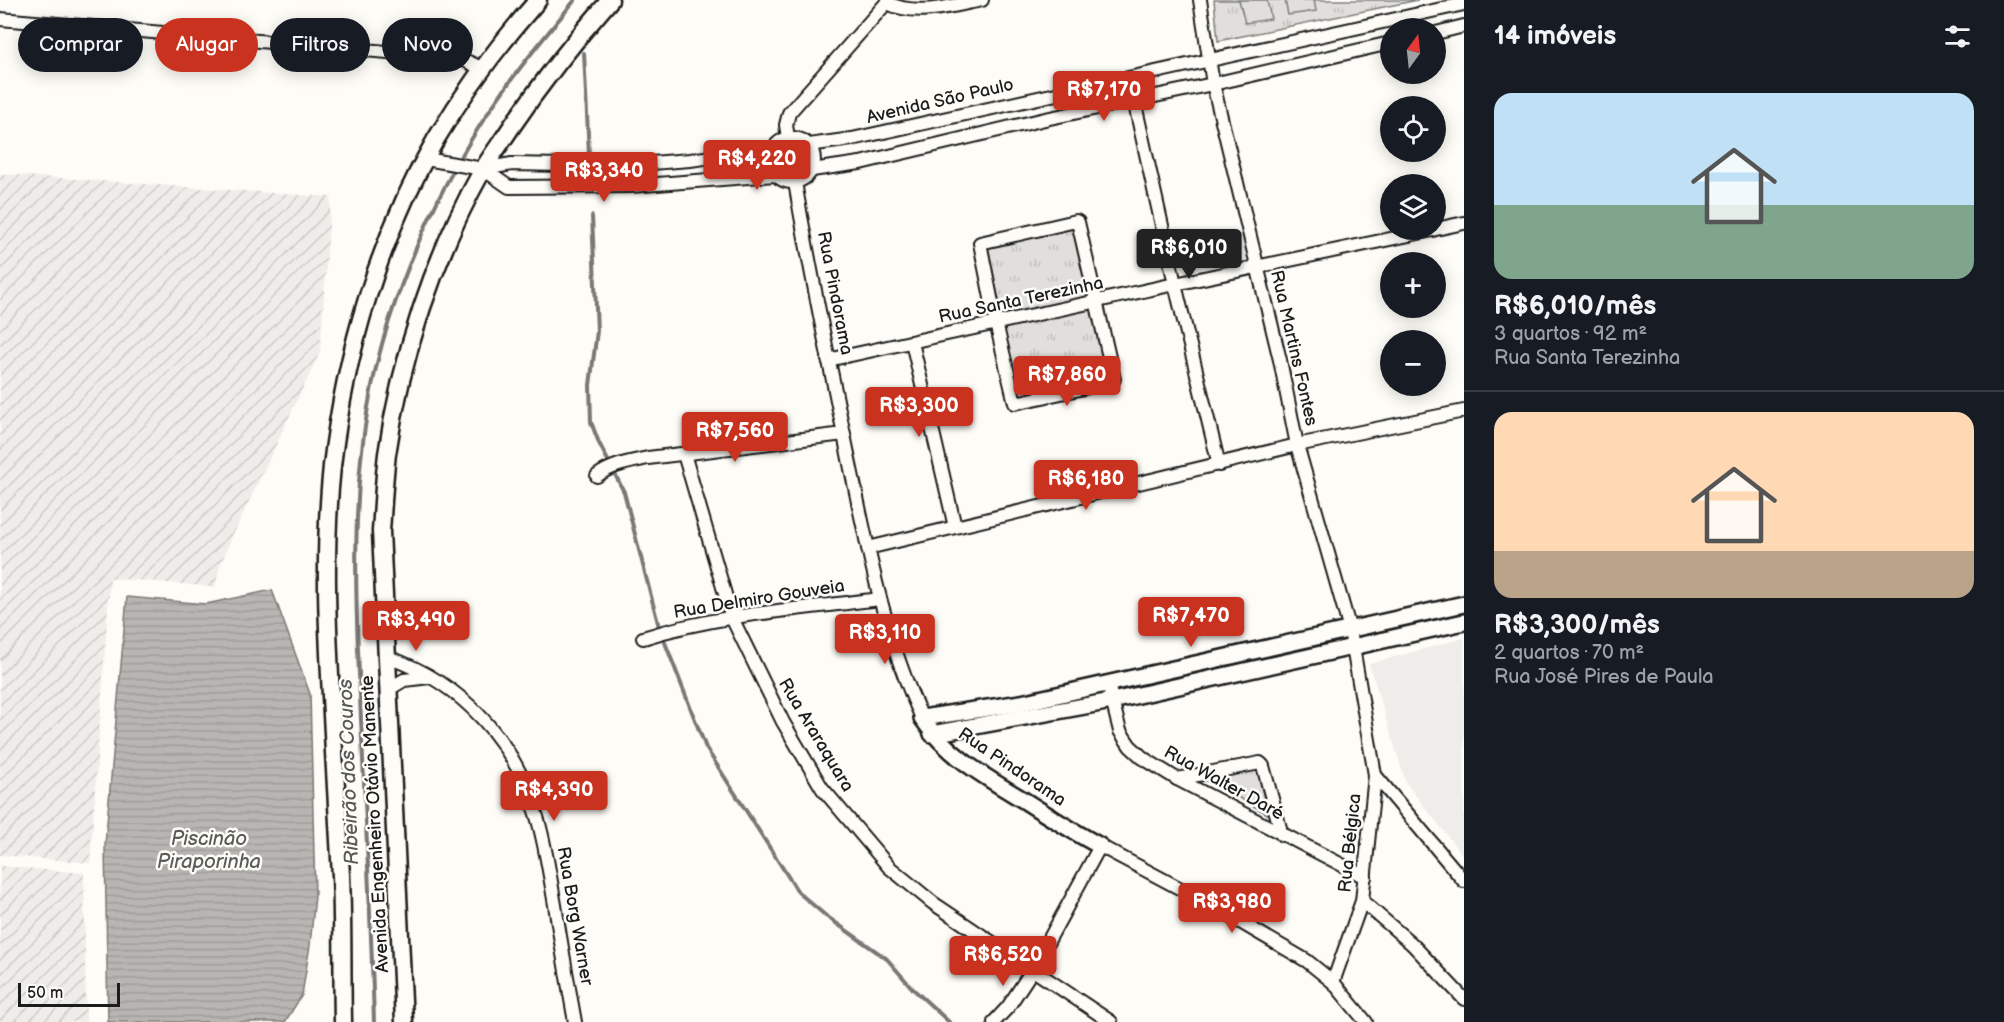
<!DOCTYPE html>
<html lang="pt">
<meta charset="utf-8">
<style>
body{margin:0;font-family:"Balsamiq Sans",sans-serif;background:#242831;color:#f1f3f6;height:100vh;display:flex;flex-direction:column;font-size:22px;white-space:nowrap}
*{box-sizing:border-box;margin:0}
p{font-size:20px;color:#9ea1a6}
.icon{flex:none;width:33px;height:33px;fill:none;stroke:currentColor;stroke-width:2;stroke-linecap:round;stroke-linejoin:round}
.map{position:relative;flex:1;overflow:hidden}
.side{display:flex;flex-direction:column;background:#171b24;width:540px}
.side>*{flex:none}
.banner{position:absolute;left:18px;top:18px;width:570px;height:54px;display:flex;gap:12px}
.needle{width:39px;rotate:15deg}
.fabs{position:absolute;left:1380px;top:18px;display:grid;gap:12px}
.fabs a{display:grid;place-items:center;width:66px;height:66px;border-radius:50%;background:#171b24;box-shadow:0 3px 15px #0003;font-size:30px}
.scale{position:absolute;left:18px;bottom:15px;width:102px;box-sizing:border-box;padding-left:6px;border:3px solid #1c1c1c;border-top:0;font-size:16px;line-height:21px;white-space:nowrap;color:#1c1c1c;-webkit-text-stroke:4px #fdfcf7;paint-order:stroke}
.price{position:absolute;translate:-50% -51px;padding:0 14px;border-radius:6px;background:#c8321e;color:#fff;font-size:20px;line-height:39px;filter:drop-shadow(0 2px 3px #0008)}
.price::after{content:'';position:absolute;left:50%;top:36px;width:18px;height:14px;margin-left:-9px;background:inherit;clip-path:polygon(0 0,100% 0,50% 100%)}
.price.selected{background:#222;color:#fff}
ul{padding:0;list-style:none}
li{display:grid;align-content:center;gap:12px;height:318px;padding:0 30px}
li+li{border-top:2px solid #363941}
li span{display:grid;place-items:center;height:186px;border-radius:18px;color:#555}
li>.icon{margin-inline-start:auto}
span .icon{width:108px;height:108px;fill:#fffc;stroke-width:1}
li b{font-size:26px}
h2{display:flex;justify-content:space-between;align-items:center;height:72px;padding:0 30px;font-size:26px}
.pill{padding:0 21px;border-radius:27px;background:#171b24;box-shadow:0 3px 15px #0003;font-size:21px;line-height:54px}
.pill.selected{background:#c8321e;color:#fff}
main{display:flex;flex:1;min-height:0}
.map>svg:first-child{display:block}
</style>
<main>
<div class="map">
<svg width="1464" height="1022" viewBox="0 0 1464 1022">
<defs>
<pattern id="industrial-furrows" width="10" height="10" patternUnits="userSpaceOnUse" patternTransform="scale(1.5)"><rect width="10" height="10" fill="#eeede9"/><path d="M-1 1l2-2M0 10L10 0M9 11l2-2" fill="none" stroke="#cccbc7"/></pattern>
<pattern id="grass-tufts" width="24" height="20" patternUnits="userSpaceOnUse" patternTransform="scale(1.5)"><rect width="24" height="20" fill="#e0dfdb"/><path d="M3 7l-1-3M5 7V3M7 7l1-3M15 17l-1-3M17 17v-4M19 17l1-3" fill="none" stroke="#c0bfbb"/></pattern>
<pattern id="water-rules" width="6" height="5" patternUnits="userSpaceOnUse" patternTransform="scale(1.5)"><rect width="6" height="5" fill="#b7b6b2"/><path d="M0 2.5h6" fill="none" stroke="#9d9c98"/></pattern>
</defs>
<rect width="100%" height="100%" fill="#fdfcf7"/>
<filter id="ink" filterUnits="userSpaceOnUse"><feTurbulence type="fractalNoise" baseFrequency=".0167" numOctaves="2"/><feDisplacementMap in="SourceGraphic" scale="12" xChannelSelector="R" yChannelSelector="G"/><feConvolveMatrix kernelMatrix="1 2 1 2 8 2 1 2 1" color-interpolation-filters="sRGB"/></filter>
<g filter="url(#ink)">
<polygon fill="#eeede9" points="1464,638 1464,857 1406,783 1369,664"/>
<g fill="url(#industrial-furrows)">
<polygon points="0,174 331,197 320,352 232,537 220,565 215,587 110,578 90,863 0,855"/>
<polygon points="0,866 84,873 86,1022 0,1022"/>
</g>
<g fill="url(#grass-tufts)" stroke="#7e7e7c" stroke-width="1.5">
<polygon points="1214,0 1418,0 1218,41"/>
<polygon points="1073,225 1106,376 1018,397 988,246"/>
<polygon points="1258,770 1267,814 1208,780"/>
</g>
<g fill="#e0dfdb" stroke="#7e7e7c" stroke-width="1.5">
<polygon points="1239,0 1267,0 1271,19 1245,23"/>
<polygon points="1285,0 1314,0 1316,11 1288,15"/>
</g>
<polygon fill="url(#water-rules)" stroke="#797876" stroke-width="1.5" points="272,590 310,694 315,896 310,945 302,995 285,1022 108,1022 105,845 127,597 206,604"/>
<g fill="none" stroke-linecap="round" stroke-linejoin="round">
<g stroke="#797876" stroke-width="4">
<polyline points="584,53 589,155"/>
<polyline points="592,216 597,331 590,385 591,422 599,443 624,492 659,627 706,748 798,892 826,916 887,959 913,989 949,1022"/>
<path d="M374,1022C371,921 366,820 361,719C355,586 347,449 389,321C413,247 448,172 492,107C517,70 546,35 575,0"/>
</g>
<g stroke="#1c1c1c" stroke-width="16">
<g id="minor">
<polyline points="1200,0 1213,84 1280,360 1297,445 1350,630 1375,775 1362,901 1333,982"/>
<path d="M887,3C917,17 951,6 982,0"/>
<polyline points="0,19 446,57 464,60 483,69"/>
<polyline points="1436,33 1464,26"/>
<polyline points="1134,100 1175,284 1219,465"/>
<circle cx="792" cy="160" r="22"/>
<polyline points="788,138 786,125 789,113 889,0"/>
<polyline points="809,145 852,139 1464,4"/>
<polyline points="426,159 483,169 512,164 613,166 690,160 734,154 771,152"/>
<polyline points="483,169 509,187 631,186 775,175"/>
<polyline points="812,170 860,163 1045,119 1213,84 1390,43"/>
<path d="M795,182C811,277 831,370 850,464C868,550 885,639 922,718"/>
<polygon points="1076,221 1078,222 1114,379 1112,382 1015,403 996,323 980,243"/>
<polyline points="1436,229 1464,223"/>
<polyline points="912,342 955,527"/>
<polyline points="828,360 1175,284 1433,230"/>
<polyline points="684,454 732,618 783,722 822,788 889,867 933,903 1111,1022"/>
<path d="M597,476C611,465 630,462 648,458L844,434"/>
<polyline points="868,548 1297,445 1464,411"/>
<path d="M643,638C719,614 801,609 880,599"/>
<path d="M387,657C464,683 516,743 538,820C546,848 550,877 555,905C561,944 568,983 575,1022"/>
<polyline points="1108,684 1120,731 1130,746 1143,758 1177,779 1365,877"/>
<polyline points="389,689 404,680 430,677"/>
<polyline points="1375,775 1464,881"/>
<polyline points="1177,779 1260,763 1263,766 1282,835"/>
<polyline points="1362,901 1412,944 1464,999"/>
<polyline points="994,1022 1008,1007 1033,969 1100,846 1213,906 1307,961 1333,982 1366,1022"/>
</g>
</g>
<g stroke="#1c1c1c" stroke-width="20">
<g id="tertiary">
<polyline points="932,734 1112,701 1464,622"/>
<path d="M1100,846C1074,832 1050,817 1025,801C987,778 947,756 922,718L1021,703L1464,604"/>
</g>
</g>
<g stroke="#1c1c1c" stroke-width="21">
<g id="secondary">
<path d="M343,1022C342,973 343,925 341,876C339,835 336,794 334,752C329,657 322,561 332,466C345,354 379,237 436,139C465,90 500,43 538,0"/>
<path d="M404,1022L381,531C383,505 384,479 387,454C401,356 434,257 482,171C491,156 501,143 510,129C541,83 574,41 610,0"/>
</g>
</g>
<use href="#minor" stroke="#fdfcf7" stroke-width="12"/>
<use href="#tertiary" stroke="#fdfcf7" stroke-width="15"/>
<use href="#secondary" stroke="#fdfcf7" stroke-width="16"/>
</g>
</g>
<g text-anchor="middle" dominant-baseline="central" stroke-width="5" stroke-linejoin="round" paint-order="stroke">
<g font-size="18" fill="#1c1c1c" stroke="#fdfcf7">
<text transform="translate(940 101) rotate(-13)">Avenida São Paulo</text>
<text transform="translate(835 293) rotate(79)">Rua Pindorama</text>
<text transform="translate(1021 300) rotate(-12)">Rua Santa Terezinha</text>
<text transform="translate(1294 348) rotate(77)">Rua Martins Fontes</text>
<text transform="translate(759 599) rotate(-9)">Rua Delmiro Gouveia</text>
<text transform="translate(816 735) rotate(59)">Rua Araraquara</text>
<text transform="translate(1012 767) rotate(34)">Rua Pindorama</text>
<text transform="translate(1224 783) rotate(29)">Rua Walter Daré</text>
<text transform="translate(375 824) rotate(-93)">Avenida Engenheiro Otávio Manente</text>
<text transform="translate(1350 843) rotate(-84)">Rua Bélgica</text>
<text transform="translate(575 916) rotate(80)">Rua Borg Warner</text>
</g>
<g font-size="20" font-style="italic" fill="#5a5a58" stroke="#fdfcf7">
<text transform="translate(349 772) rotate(-92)">Ribeirão dos Couros</text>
<text x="209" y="839">Piscinão<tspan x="209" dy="23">Piraporinha</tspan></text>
</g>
</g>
</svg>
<div class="fabs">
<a><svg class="needle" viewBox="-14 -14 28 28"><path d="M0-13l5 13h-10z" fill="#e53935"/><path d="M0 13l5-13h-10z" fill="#9ea1a6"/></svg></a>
<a><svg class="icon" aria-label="locate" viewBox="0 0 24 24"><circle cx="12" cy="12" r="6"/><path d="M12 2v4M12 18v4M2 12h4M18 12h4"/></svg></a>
<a><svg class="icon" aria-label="layers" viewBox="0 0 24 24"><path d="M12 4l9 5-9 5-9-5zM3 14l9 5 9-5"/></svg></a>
<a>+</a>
<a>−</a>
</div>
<div class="scale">50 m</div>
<b class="price" style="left:1104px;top:122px">R$7,170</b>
<b class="price" style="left:757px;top:191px">R$4,220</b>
<b class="price" style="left:604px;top:203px">R$3,340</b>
<b class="price selected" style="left:1189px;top:280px">R$6,010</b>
<b class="price" style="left:1067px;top:407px">R$7,860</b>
<b class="price" style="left:919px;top:438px">R$3,300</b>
<b class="price" style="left:735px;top:463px">R$7,560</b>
<b class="price" style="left:1086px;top:511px">R$6,180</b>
<b class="price" style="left:1191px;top:648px">R$7,470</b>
<b class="price" style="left:416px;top:652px">R$3,490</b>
<b class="price" style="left:885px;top:665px">R$3,110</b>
<b class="price" style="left:554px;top:822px">R$4,390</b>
<b class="price" style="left:1232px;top:934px">R$3,980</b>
<b class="price" style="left:1003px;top:987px">R$6,520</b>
<div class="banner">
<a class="pill">Comprar</a>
<a class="pill selected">Alugar</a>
<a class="pill">Filtros</a>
<a class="pill">Novo</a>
</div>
</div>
<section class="side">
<h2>14 imóveis<svg class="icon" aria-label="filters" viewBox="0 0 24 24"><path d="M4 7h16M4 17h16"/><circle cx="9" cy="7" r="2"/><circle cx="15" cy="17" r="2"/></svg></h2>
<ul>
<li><span style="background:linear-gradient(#bfe0f5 60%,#7fa58c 0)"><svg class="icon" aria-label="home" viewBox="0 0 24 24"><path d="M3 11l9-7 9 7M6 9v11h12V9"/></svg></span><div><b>R$6,010/mês</b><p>3 quartos · 92 m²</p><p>Rua Santa Terezinha</p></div></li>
<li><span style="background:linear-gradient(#ffd9b3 75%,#b9a48a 0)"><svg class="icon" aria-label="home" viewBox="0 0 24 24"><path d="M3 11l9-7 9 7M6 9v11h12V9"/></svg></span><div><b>R$3,300/mês</b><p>2 quartos · 70 m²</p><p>Rua José Pires de Paula</p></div></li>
</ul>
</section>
</main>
